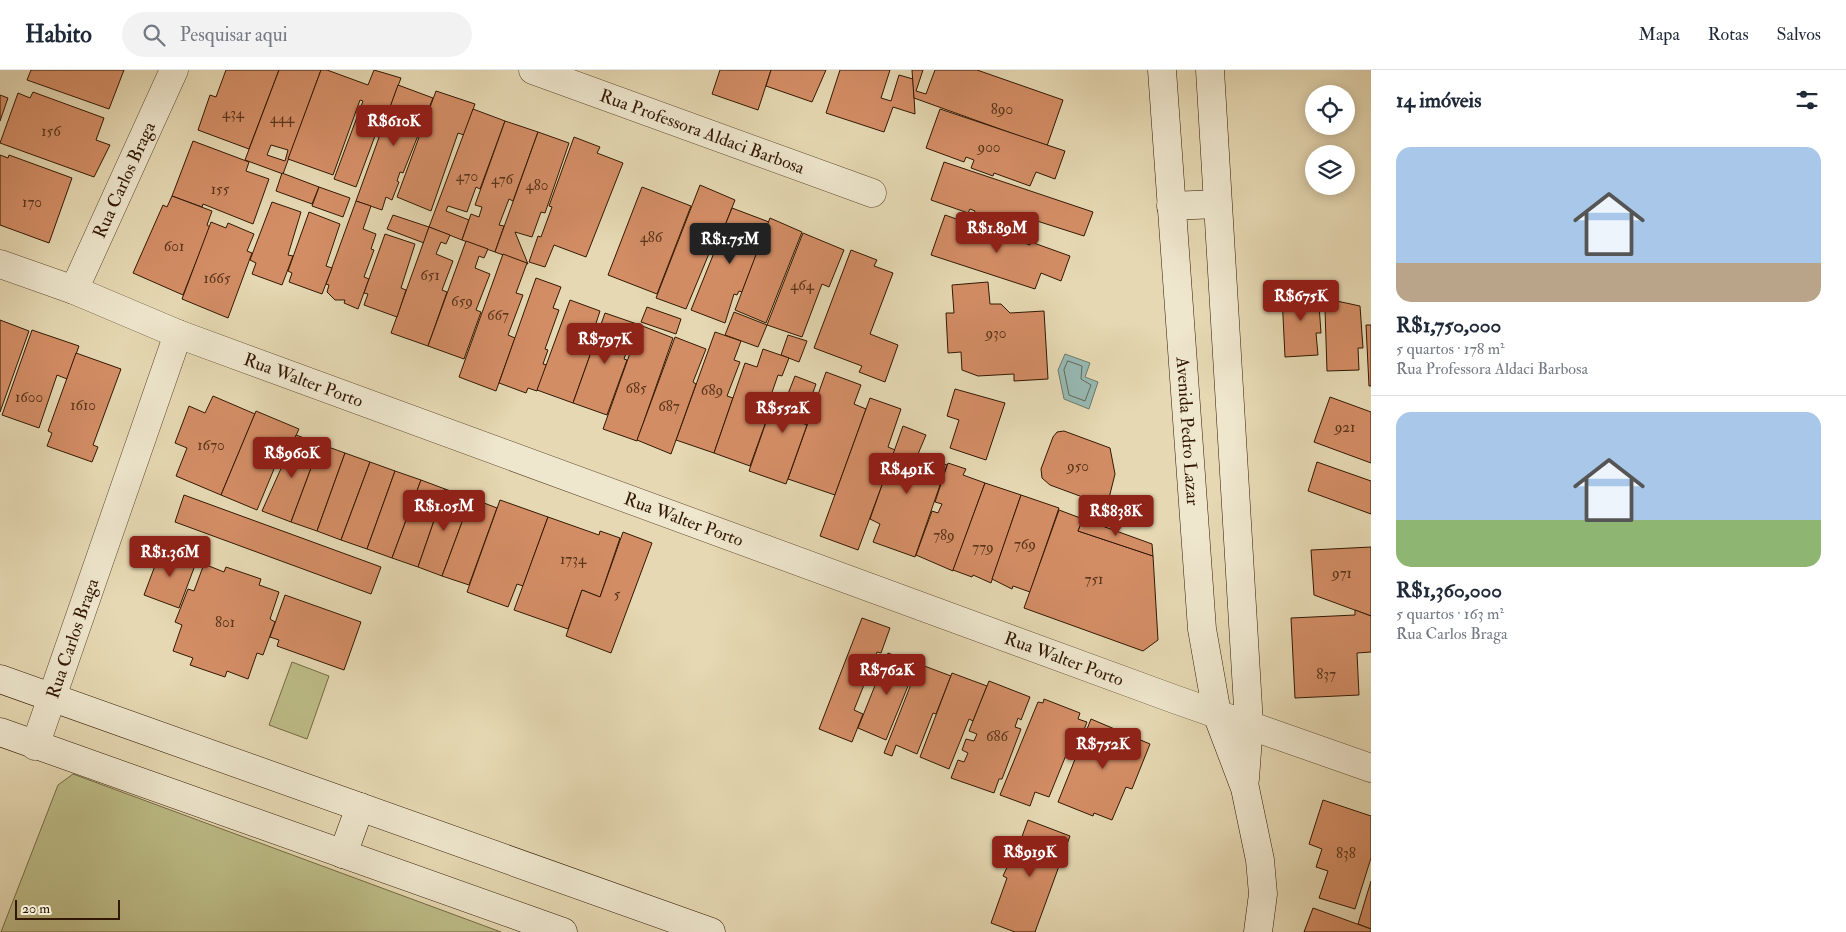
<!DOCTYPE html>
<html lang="pt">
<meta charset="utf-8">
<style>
body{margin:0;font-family:"IM FELL Double Pica",serif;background:#f2f2f3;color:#1f2937;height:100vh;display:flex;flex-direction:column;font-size:19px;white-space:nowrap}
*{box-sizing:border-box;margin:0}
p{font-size:16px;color:#747a83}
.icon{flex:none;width:28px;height:28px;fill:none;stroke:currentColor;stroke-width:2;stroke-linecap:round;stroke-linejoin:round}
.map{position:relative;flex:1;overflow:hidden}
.details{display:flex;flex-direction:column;background:#fff;width:475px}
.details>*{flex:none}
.tools{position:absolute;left:1305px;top:15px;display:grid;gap:10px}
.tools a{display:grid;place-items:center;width:50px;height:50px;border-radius:50%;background:#fff;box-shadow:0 2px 12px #0003;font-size:25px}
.scale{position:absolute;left:15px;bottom:12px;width:105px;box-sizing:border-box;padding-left:5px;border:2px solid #321802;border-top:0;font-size:14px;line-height:18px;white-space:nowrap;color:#321802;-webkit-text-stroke:4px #eee6cd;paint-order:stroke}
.price{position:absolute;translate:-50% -42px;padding:0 11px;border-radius:5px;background:#8f2418;color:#fff;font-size:16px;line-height:32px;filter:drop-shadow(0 1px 2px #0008)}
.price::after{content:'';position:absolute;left:50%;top:30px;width:15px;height:11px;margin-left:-8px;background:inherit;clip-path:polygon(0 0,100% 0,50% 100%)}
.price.selected{background:#222;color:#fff}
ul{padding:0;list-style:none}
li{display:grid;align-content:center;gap:10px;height:265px;padding:0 25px}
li+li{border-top:1px solid #e0e1e3}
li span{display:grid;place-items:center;height:155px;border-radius:15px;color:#555}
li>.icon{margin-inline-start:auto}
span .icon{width:90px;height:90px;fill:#fffc;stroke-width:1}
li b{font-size:21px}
h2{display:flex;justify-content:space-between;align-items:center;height:60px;padding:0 25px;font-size:21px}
header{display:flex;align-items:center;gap:30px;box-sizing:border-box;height:70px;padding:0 25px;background:#fff;border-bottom:1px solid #e0e1e3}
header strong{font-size:24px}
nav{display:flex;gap:28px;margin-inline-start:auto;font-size:18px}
.search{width:350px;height:45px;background:#f2f2f3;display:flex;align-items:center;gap:12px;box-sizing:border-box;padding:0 18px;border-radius:28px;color:#747a83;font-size:19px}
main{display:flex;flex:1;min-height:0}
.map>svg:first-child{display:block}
</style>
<header>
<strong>Habito</strong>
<div class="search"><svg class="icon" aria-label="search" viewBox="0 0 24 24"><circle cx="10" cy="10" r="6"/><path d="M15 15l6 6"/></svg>Pesquisar aqui</div>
<nav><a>Mapa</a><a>Rotas</a><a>Salvos</a></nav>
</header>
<main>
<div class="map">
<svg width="1371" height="862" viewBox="0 0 1371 862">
<rect width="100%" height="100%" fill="#e5d8b2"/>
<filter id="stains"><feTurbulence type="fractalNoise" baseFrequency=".004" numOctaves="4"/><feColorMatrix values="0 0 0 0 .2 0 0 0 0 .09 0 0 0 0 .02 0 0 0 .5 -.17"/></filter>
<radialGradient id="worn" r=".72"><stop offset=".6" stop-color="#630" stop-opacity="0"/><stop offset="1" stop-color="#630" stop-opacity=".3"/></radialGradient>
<g fill="#bcbc87" stroke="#776a44">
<polygon points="292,592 329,606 307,669 269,655"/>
<polygon points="73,704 501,862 1,862 58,715"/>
</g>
<polygon fill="#97b9b3" stroke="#6f796c" points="1065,284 1090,293 1085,307 1098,312 1089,339 1064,329 1058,300"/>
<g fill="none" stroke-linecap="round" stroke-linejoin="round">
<polygon stroke="#64685a" stroke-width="1" points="1068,291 1082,296 1081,309 1091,315 1085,331 1069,325 1064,300"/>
</g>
<g fill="#d38d65" stroke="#321802" fill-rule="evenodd">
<polygon points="31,0 124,0 109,39 27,10"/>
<polygon points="226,0 279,0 249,79 198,60 210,25 216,27"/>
<path d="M279,0H321L283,104L245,90ZM271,75L288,80L285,91L267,85Z"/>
<polygon points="321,0 327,0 368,15 374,0 401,8 379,67 375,66 356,117 334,109 363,31 360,30 333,105 288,89"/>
<polygon points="720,0 771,0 758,40 712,24"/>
<polygon points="771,0 826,0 812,32 766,16"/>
<polygon points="840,0 890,0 881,28 891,31 899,5 913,9 915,44 893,37 884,62 826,43"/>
<polygon points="912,0 923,0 916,21 926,24 935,0 977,0 1063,30 1047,76 914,28"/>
<polygon points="398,15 433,28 403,103 400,102 397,111 399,112 392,130 386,127 382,140 356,131"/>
<polygon points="436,21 475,34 464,65 458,63 431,141 397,127"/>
<polygon points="33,22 104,48 96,70 110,75 94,107 0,73 18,23 30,28"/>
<polygon points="0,25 8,28 0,51"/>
<polygon points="473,39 505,51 480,119 476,117 467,142 448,136 446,141 469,150 462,170 429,157"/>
<polygon points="940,39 1065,81 1055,109 1036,102 1030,116 994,103 993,106 971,98 974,90 966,87 964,92 926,78"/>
<polygon points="505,51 538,62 513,131 509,129 499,155 504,156 495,182 462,170 471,144 479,147 482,137 475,135"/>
<polygon points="538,62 569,73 545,143 541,142 532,167 515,162 528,194 495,182"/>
<polygon points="574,67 600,77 597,83 623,93 586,187 554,175 545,197 529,192 538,166 541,167 552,137 549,136"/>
<polygon points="193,71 249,92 246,101 269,109 253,154 203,134 202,137 172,126"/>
<polygon points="0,85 8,88 9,85 72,108 49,173 0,155"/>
<polygon points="944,92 1093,142 1084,166 1037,151 1031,169 972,151 975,141 970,139 968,143 931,130"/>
<polygon points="282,103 319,117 312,134 276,121"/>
<polygon points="700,115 735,130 717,176 713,174 686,239 656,228"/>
<polygon points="319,117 350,128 343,147 312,136"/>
<polygon points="642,117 691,136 657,224 608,205"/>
<polygon points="172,126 212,141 207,155 210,157 183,225 133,203 163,135 167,137"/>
<polygon points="356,131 371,136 363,159 376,164 371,179 374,180 364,207 369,209 358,239 344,233 345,230 335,230 327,222 329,215 326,214"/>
<polygon points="272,132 301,142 288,185 293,186 282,215 252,204 256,193 250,190"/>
<polygon points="732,138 769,152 742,222 739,221 737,225 734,224 725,253 691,240"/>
<polygon points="309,142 340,154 326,196 332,198 322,224 289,212 292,203 288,201"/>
<polygon points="393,145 429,157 424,173 387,159"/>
<polygon points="945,145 1030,175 1031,172 1070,186 1061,211 1041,203 1035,219 931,185"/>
<polygon points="770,148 802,162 766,253 735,240"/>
<polygon points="211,152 226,158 228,153 254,164 247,181 252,183 228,248 182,229"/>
<polygon points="429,157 450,165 446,174 441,172 436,184 453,191 442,220 447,222 428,276 391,263"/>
<polygon points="803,163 844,180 829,217 822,214 802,267 767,255"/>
<polygon points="385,164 415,174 401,218 406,220 397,247 364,235 368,224 364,223"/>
<polygon points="466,171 488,179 484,188 479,186 475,198 490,204 476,240 481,242 464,289 428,276"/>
<polygon points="851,180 877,190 874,196 893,203 870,264 898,275 885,312 859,302 862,296 814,278"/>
<polygon points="503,184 527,193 516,223 523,225 508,265 515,268 496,321 459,307"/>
<polygon points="536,208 561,217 553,238 559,240 545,279 548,280 543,294 547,295 537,321 528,318 526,323 499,313"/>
<polygon points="988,212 990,234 1001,234 1010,243 1044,241 1048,309 1014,311 1014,304 978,306 962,300 961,282 948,283 946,243 954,243 952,215"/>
<polygon points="1291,215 1318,221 1321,263 1316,263 1318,285 1285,287 1282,226 1291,225"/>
<polygon points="570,230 600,241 589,275 593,277 573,333 537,320"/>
<polygon points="1332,230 1360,236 1363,278 1358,278 1359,300 1327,301 1325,240 1333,240"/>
<polygon points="647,237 681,249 676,264 641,252"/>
<polygon points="734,242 767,255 758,277 725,265"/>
<polygon points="605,243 637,254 624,289 627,290 607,345 573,333"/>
<polygon points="0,250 29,261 0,342"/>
<polygon points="640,255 673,268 637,371 603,359"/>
<polygon points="1366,255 1371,255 1371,316 1369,316"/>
<polygon points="32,260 79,276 67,309 57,305 39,358 2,345"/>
<polygon points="715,262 741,271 734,290 740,292 727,326 733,328 714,383 676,370"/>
<polygon points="788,265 807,271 799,292 781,285"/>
<polygon points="675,267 706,279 693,312 696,314 671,384 637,370"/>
<polygon points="763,279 789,288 782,306 778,305 769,331 773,332 750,396 714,383 745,293 757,297"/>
<polygon points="76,283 121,299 93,375 98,377 92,392 47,376 52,363 48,361"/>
<polygon points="826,302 861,315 854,334 866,339 835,425 788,409"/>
<polygon points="795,306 816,314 802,353 807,355 786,414 749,401 772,335 782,339"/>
<polygon points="955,319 1005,333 986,390 950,378 959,350 947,346"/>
<polygon points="213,326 255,344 221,425 176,406 187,378 175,373 189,336 205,343"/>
<polygon points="1330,327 1371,342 1371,393 1314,372"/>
<polygon points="870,328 901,339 888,377 895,380 858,480 820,466"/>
<polygon points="256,341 299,359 285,390 279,387 257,440 221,425"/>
<polygon points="903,356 926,365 918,384 947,395 915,487 873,472 880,454 870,449"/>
<polygon points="1064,361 1110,378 1115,404 1107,436 1050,415 1042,408 1041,399 1053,367 1057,362"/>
<polygon points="296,365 320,374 291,452 262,441"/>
<polygon points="320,374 345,383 317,461 291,452"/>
<polygon points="345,383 370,392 341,470 317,461"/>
<polygon points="370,392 395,401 367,479 341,470"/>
<polygon points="1317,392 1371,411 1371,444 1308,421"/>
<polygon points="948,393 966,399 963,405 985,413 953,501 916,485 932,441 938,443 942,434 935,432"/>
<polygon points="395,401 421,410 392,488 367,479"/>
<polygon points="421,410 445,419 418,497 392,488"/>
<polygon points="985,413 1021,425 991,513 973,505 972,507 953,500"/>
<polygon points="445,419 471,428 442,506 418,497"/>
<polygon points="184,425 381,497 371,524 175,452"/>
<polygon points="1021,425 1059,438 1030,522 1013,516 1012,519 992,509"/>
<polygon points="471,428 497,438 469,515 442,506"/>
<polygon points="500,430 548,447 523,516 517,514 508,537 467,522"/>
<polygon points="1059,440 1083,449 1078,461 1153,486 1158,570 1143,581 1024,538"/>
<polygon points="548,447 599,465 600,461 620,468 600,527 582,520 568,559 514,540"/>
<polygon points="1083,449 1152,474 1153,486 1078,461"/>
<polygon points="623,462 652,473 611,583 566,566 582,520 600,527"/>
<polygon points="162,477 197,490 179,538 144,525"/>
<polygon points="1371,477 1371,546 1314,525 1311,480"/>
<polygon points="204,494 224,502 226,497 261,509 259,515 279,522 270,549 275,552 263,585 257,583 248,609 227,601 225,607 190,595 193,588 173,581 182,555 175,552 188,519 194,521"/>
<polygon points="285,525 361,552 344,600 277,576 279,570 270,567"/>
<polygon points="1355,540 1371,546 1371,582 1357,583 1359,625 1295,628 1291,548 1355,545"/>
<polygon points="862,548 890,558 881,583 877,582 854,640 863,644 852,672 819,659"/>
<polygon points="888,583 917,594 886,670 858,658"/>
<polygon points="919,594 951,606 936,644 933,643 917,684 896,675 892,686 884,683"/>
<polygon points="952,603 987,616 973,651 969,649 949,699 920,687"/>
<polygon points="989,611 1030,627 1021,650 1018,648 1015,657 1021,659 1002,709 999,709 994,723 951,708 958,690 964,692 968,683 962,680 966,669 974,671 977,664 969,661"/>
<polygon points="1044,629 1080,643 1078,649 1087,652 1080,670 1073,668 1049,727 1035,722 1030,736 1000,725 1038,632 1043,633"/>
<polygon points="1091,649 1150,674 1132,719 1126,717 1112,750 1094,743 1093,746 1058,732"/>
<polygon points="1323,730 1371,746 1371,788 1355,839 1319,828 1328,801 1316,797 1322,779 1309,774"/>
<polygon points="1028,750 1070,766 1035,862 1015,862 991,853 1007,808 1003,806 1009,793 1012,794"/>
<polygon points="1371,811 1371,859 1358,854"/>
<polygon points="1313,838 1371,859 1371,862 1304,862"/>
</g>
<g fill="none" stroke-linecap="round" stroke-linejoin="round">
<g stroke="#5f482e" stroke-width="29">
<g id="street">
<path id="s1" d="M533,0L872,123"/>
<path id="s2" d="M0,194L74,220L178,264L1174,629L1371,698"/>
<path id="s3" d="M74,220L174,0"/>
<path id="s4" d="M35,676L178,264"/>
</g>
</g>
<g stroke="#321802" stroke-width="29">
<g id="secondary">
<path id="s5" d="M1162,0L1202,559L1217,644L1245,718L1260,790L1263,824L1258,862"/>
<polyline points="1210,0 1249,654 1245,709"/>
<polyline points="1171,136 1217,134"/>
<polyline points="0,609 711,862"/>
<polyline points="0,662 563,862"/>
<polyline points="343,784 360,737"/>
</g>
</g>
<use href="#street" stroke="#eee6cd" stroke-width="28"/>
<use href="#secondary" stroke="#eee6cd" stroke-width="28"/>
</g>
<g text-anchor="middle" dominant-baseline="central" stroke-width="4" stroke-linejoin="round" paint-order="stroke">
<g font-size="15" fill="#5a351b">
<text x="1002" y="39">890</text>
<text x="233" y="43">434</text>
<text x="282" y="48">444</text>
<text x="51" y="61">156</text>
<text x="989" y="77">900</text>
<text x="467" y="106">470</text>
<text x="502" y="109">476</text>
<text x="537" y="115">480</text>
<text x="220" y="119">155</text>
<text x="32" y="132">170</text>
<text x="651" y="167">486</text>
<text x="174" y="176">601</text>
<text x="430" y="205">651</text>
<text x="217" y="208">1665</text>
<text x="802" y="215">464</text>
<text x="462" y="231">659</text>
<text x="498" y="245">667</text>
<text x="996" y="263">930</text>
<text x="636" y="318">685</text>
<text x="712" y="320">689</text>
<text x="29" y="327">1600</text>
<text x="83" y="335">1610</text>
<text x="669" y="336">687</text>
<text x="1345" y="357">921</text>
<text x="211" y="375">1670</text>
<text x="1078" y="396">950</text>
<text x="944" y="465">789</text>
<text x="1025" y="474">769</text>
<text x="983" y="477">779</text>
<text x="573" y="489">1734</text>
<text x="1342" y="503">971</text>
<text x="1094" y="509">751</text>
<text x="617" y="524">5</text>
<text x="225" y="552">801</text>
<text x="1326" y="604">837</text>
<text x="997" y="666">686</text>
<text x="1346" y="783">838</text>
</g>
<g font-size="18" fill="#321802" stroke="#eee6cd">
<text stroke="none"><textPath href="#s1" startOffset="180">Rua Professora Aldaci Barbosa</textPath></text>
<text stroke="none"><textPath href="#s3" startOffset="121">Rua Carlos Braga</textPath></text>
<text stroke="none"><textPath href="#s2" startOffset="325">Rua Walter Porto</textPath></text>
<text stroke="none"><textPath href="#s5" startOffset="362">Avenida Pedro Lazar</textPath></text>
<text stroke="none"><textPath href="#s2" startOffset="730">Rua Walter Porto</textPath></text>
<text stroke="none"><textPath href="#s4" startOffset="114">Rua Carlos Braga</textPath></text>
<text stroke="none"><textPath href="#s2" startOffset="1135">Rua Walter Porto</textPath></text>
</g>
</g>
<rect width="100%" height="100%" filter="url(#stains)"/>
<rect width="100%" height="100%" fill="url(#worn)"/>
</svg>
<div class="tools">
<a><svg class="icon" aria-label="locate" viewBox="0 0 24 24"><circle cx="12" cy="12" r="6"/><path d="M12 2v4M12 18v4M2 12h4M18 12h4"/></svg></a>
<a><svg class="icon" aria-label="layers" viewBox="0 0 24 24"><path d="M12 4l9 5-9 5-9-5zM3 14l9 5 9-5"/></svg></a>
</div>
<div class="scale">20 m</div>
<b class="price" style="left:394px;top:77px">R$610K</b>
<b class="price" style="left:997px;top:184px">R$1.89M</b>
<b class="price selected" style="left:730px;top:195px">R$1.75M</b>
<b class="price" style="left:1301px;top:252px">R$675K</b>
<b class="price" style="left:605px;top:295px">R$797K</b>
<b class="price" style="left:783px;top:364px">R$552K</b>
<b class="price" style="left:292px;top:409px">R$960K</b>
<b class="price" style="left:907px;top:425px">R$491K</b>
<b class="price" style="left:444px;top:462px">R$1.05M</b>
<b class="price" style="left:1116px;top:467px">R$838K</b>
<b class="price" style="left:170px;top:508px">R$1.36M</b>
<b class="price" style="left:887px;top:626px">R$762K</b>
<b class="price" style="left:1103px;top:700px">R$752K</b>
<b class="price" style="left:1030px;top:808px">R$919K</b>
</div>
<section class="details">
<h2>14 imóveis<svg class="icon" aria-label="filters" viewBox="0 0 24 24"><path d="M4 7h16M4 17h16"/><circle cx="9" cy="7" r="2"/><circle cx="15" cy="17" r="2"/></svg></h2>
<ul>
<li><span style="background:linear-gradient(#a9c7e8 75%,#b9a48a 0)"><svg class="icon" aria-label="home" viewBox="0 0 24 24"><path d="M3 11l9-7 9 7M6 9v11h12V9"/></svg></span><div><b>R$1,750,000</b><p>5 quartos · 178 m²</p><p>Rua Professora Aldaci Barbosa</p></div></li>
<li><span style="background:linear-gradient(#a9c7e8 70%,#8fb573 0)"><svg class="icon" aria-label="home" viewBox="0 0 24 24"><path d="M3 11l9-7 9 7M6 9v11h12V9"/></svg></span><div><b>R$1,360,000</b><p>5 quartos · 163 m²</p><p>Rua Carlos Braga</p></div></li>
</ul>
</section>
</main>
